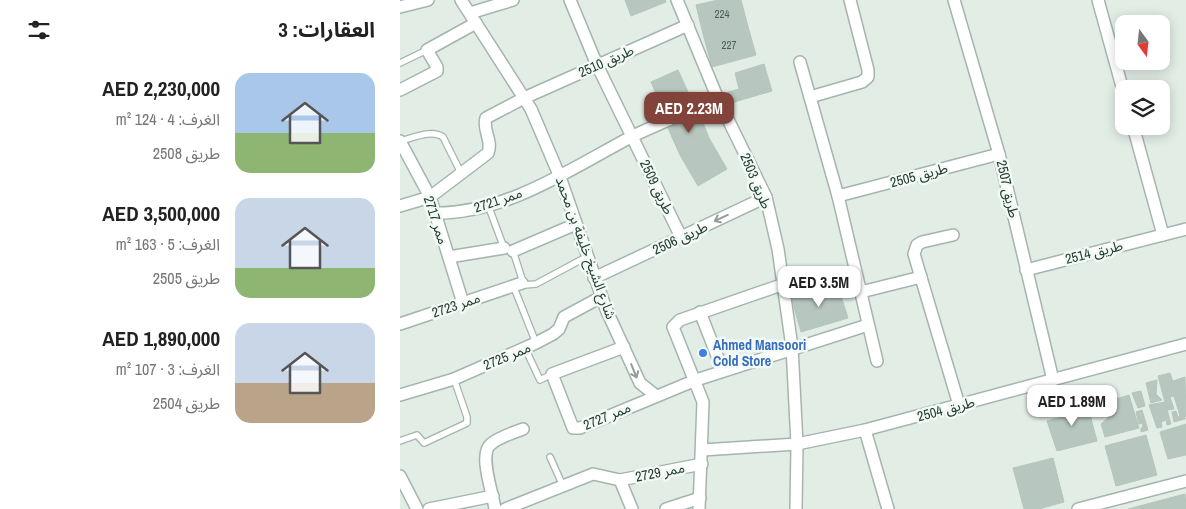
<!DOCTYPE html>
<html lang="ar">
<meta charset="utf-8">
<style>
body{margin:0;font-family:"Archivo Narrow","Noto Sans Arabic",sans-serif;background:#f2f2f2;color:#222;direction:rtl;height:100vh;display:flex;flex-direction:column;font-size:19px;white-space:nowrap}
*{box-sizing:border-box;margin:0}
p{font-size:16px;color:#767676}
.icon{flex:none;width:28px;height:28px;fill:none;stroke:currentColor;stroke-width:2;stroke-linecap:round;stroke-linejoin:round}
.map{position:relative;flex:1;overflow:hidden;direction:ltr}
.sheet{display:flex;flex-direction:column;background:#fff;width:400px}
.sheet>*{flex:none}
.needle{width:32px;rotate:165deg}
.tools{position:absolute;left:715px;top:15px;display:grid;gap:10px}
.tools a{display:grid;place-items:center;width:55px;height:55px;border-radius:10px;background:#fff;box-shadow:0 2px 12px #0003;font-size:25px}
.price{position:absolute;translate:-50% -42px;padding:0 11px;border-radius:10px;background:#fff;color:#222;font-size:16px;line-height:32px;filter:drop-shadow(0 1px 2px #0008)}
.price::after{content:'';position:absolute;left:50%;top:30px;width:15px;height:11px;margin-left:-8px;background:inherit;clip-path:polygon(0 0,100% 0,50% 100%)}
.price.active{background:#81433a;color:#fff}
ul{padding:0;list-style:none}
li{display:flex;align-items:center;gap:15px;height:125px;padding:0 25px}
li span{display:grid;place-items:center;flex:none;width:140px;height:100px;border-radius:15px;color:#555}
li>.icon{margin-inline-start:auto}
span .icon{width:60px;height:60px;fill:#fffc;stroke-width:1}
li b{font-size:21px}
h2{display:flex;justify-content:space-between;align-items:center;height:60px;padding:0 25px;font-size:21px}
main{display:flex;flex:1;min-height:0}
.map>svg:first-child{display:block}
</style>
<main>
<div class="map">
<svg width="786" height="509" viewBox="0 0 786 509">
<rect width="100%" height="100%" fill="#e2ede6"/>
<g fill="#b7c7bf" stroke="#b4c6bd">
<polygon points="225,0 265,0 266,2 231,16"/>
<polygon points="318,0 341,0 347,23 303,34 296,5"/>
<polygon points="347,23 356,55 312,67 303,34"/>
<polygon points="364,64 372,91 331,103 328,92 339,89 335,73"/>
<polygon points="278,70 293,103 266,116 251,82"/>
<polygon points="299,113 309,138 280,155 268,128"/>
<polygon points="309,138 327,169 298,186 280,155"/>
<polygon points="437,283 448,318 401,332 391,297"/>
<polygon points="770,373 785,419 774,422 772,412 776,411 778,417 780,416 774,396 770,397 774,409 767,410 758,376"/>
<polygon points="785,377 786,416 784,417 773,381"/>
<polygon points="757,380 756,394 762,400 751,403 746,383"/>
<polygon points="741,391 745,406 738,408 732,393"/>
<polygon points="729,395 739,428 705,437 701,424 708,418 705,411 708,410 708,407 713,407 717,403 716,399"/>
<polygon points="672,397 674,412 689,411 697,441 657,451 647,421 662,417 659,401"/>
<polygon points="765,402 771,424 767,425 766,420 761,422 762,427 757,428 749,405"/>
<polygon points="742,410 748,430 741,432 741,428 743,427 742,423 739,424 736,412"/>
<polygon points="786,424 786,455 768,459 760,432"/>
<polygon points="746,435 757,475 716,486 705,446"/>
<polygon points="653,458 664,502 639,509 624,509 613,468"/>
<polygon points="785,494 786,509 728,509"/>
</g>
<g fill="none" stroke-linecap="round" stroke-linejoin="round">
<g stroke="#a5b5ad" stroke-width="8">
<g id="service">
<polyline points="0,63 27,50"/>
<path d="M0,141C13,138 32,129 43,137L61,173"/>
<polyline points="88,205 104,248 113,251 124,285 136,284 188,256"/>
<polyline points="113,285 136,343"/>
<polyline points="125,348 140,380 152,374"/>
<polyline points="0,441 17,435 24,443 67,423 67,417 54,379"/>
<polyline points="150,457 163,486"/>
</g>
</g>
<g stroke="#a5b5ad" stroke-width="14">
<g id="minor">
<polyline points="61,0 131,109 160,177 206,309 240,383 255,395"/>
<polyline points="170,0 197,65 281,237"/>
<polyline points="277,0 318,99 366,197 378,249 392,347 397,444 396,509"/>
<polyline points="554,0 599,154 653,380"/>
<polyline points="698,0 724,94"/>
<polyline points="0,7 28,0"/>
<polyline points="70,13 113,0"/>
<polyline points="400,62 438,196 477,361"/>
<polyline points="0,90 37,71 37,67 27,50 76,23"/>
<polyline points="410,97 462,82 468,77 468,70 450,0"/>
<polyline points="733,126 763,235"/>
<polyline points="0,141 30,197 63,303"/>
<polyline points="438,196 599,154"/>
<path d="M0,206L30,197L88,153C93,140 82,130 86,118L124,98L288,25"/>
<path d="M34,213C106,214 170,169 231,137C259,123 289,112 318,99"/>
<polyline points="553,235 522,242 517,245 514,254 559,405"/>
<polyline points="113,251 176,224"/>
<polyline points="49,257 104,248"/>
<polyline points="626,270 786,229"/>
<polyline points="194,278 366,197"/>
<polyline points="461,292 521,277"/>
<polyline points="300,312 323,371"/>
<polyline points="0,324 122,283"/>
<polyline points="224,347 152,374 173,428 180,428 296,380 468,325"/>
<polyline points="0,395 54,379 136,343 153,334 159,329 164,317 201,297"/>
<polyline points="465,430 488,509"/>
<polyline points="302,450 397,444 465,430 786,344"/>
<polyline points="0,476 17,509"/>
<polyline points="220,480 302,464"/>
<polyline points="220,480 232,509"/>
<polyline points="29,509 93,496"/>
<path d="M95,509C93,493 78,454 91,444C99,437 113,433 123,429"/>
<polyline points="105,509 193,474 220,480"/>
<polyline points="266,509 300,498"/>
<polyline points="299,509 303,402 273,327 280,320 384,284"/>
<polyline points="678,509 786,481"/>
</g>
</g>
<use href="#service" stroke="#fff" stroke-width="5.5"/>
<use href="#minor" stroke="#fff" stroke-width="11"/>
</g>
<defs><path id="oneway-shaft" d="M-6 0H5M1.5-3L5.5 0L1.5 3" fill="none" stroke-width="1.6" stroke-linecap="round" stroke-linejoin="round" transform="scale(1.25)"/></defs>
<g stroke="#909e99">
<use href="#oneway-shaft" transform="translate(321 218) rotate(155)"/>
<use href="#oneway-shaft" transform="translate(234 371) rotate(68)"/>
</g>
<circle fill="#3f7fe0" stroke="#f3f9f5" stroke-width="2" cx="303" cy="353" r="5"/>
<g text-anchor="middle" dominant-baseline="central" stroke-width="5" stroke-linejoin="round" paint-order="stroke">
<g font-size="11" fill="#476056">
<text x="322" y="14">224</text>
<text x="329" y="45">227</text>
</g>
<g font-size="14" fill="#223e33" stroke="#f3f9f5">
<text transform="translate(206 61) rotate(-24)">طريق 2510</text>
<text transform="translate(519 175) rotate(-15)">طريق 2505</text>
<text transform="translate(356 181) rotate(67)">طريق 2503</text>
<text transform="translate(257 187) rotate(64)">طريق 2509</text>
<text transform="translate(608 189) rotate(77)">طريق 2507</text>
<text transform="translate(98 200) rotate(-19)">ممر 2721</text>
<text transform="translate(36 220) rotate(72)">ممر 2717</text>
<text transform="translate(280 238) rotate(-25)">طريق 2506</text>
<text transform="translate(186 248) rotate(70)">شارع الشيخ خليفة بن محمد</text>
<text transform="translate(694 252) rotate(-14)">طريق 2514</text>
<text transform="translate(56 305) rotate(-19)">ممر 2723</text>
<text transform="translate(107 356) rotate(-23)">ممر 2725</text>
<text transform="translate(546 409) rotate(-15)">طريق 2504</text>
<text transform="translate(207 416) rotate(-23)">ممر 2727</text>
<text transform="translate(260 472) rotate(-11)">ممر 2729</text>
</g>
<g font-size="14" font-weight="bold" fill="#366cbe" stroke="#f3f9f5" text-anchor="start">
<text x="313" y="345">Ahmed Mansoori<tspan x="313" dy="16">Cold Store</tspan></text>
</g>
</g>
</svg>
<div class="tools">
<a><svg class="needle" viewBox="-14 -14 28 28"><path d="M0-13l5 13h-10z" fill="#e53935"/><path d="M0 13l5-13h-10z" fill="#767676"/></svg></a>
<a><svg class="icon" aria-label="layers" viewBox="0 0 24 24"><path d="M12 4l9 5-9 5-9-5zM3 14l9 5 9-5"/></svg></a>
</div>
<b class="price active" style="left:289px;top:134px">AED 2.23M</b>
<b class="price" style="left:419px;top:308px">AED 3.5M</b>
<b class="price" style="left:672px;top:427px">AED 1.89M</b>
</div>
<section class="sheet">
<h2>العقارات: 3<svg class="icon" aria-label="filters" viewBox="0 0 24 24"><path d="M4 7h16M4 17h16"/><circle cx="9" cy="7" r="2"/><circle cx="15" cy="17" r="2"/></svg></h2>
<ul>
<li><span style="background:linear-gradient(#a9c7e8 60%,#8fb573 0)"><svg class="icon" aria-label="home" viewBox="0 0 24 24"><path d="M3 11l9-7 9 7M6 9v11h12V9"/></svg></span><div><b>AED 2,230,000</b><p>الغرف: 4 · 124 m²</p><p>طريق 2508</p></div></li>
<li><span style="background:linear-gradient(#c9d6e8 70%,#8fb573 0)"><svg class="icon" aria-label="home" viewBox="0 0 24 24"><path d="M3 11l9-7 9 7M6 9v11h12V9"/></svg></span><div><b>AED 3,500,000</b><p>الغرف: 5 · 163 m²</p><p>طريق 2505</p></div></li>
<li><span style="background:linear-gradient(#c9d6e8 60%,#b9a48a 0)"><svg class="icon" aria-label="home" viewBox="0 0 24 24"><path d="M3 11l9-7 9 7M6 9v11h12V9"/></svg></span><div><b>AED 1,890,000</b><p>الغرف: 3 · 107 m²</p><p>طريق 2504</p></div></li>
</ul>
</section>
</main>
